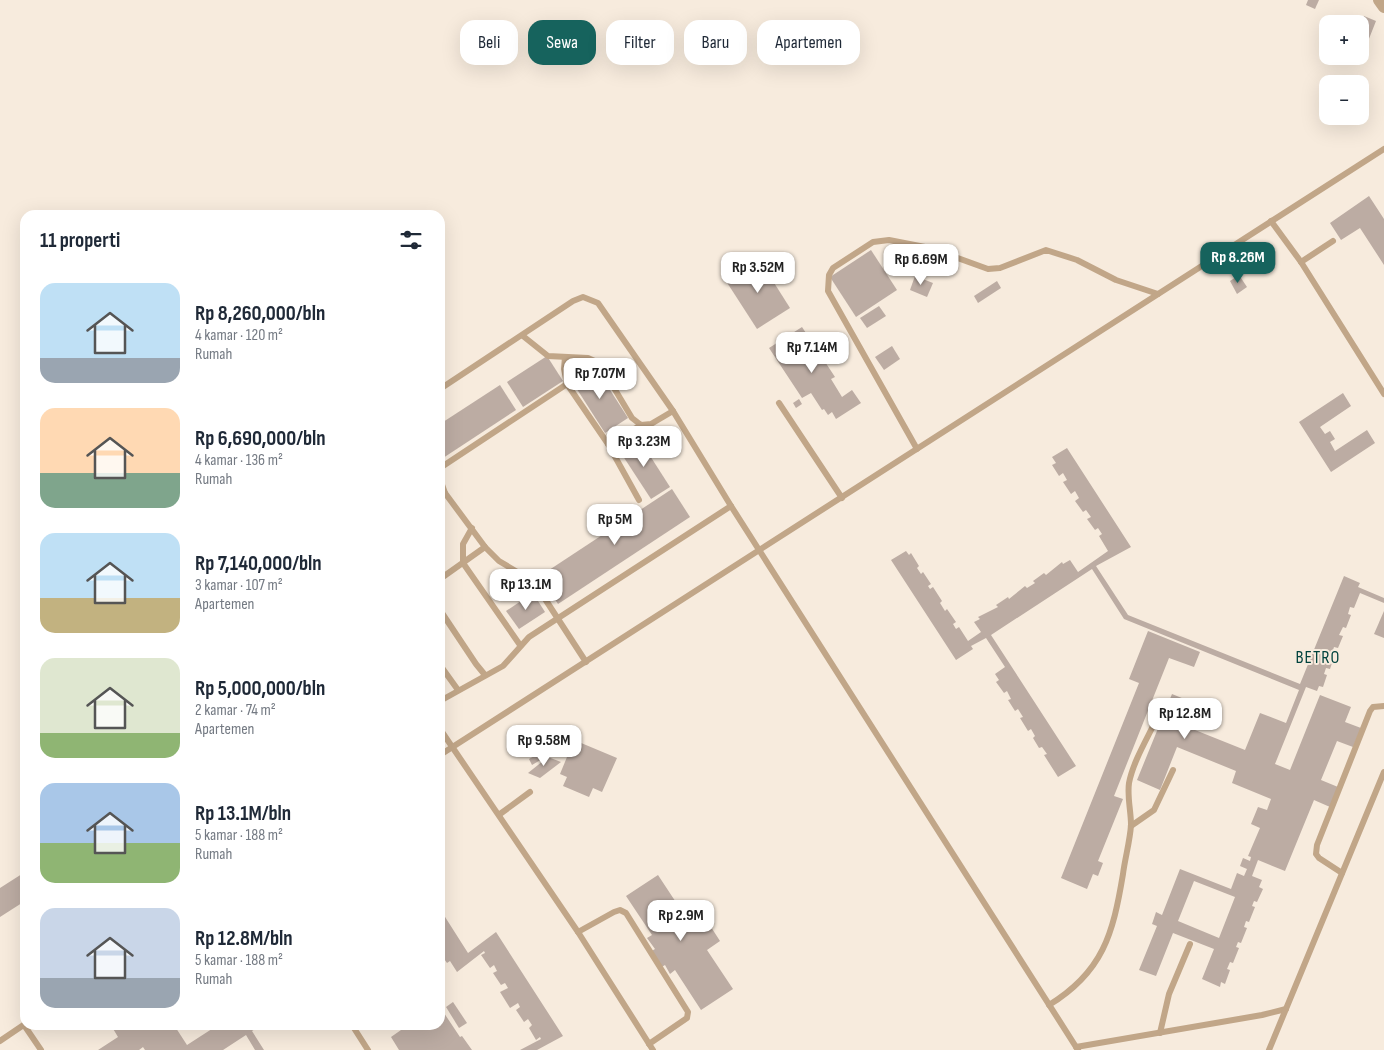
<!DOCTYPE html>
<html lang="id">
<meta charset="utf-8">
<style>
body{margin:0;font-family:"Sofia Sans Condensed",sans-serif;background:#f6f6f7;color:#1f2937;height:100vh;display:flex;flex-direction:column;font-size:19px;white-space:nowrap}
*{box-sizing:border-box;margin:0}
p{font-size:16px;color:#747a83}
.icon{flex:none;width:28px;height:28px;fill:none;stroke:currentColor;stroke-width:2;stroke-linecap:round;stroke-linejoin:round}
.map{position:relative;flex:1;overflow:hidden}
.side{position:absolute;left:20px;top:210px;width:425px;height:820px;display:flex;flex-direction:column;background:#fff;border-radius:15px;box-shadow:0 5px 20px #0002}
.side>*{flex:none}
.hud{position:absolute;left:460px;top:20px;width:475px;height:45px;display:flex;gap:10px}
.buttons{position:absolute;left:1319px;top:15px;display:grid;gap:10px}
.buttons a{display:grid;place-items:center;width:50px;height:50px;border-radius:10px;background:#fff;box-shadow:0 5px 20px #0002;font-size:25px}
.price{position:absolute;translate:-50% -42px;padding:0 11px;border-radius:10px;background:#fff;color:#222;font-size:16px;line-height:32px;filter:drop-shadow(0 1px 2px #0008)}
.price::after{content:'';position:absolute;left:50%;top:30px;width:15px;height:11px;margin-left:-8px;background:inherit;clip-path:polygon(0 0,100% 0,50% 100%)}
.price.selected{background:#16635d;color:#fff}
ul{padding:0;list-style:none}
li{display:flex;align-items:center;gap:15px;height:125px;padding:0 20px}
li span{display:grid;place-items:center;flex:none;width:140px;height:100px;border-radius:15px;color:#555}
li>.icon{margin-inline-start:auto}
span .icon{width:60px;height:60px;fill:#fffc;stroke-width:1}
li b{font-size:21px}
h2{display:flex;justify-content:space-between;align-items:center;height:60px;padding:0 20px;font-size:21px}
.tag{padding:0 18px;border-radius:15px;background:#fff;box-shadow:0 5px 20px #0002;font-size:18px;line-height:45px}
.tag.selected{background:#16635d;color:#fff}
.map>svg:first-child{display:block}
</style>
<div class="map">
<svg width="1384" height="1050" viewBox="0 0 1384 1050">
<rect width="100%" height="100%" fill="#f7ebdd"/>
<g fill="#bcaca3" fill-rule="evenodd">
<polygon points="1308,0 1319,0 1315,9 1306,5"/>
<polygon points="1340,15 1361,23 1364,16 1376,21 1363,54 1360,53 1360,24 1336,24"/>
<polygon points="1343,56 1359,56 1355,65 1341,60"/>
<polygon points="1369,196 1384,219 1384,265 1360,228 1341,240 1330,223"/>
<polygon points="871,250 897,290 856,317 830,277"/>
<polygon points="926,252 937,257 932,269 921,264"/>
<polygon points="759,259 790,308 757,329 726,281"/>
<polygon points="1239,275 1247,287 1237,294 1230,281"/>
<polygon points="915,276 933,283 927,297 910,290"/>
<polygon points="997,281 1001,288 978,303 974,296"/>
<polygon points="879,306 886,316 867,328 860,318"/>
<polygon points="802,327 835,377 831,379 842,397 852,390 861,403 836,419 832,412 828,415 824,409 822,410 811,393 802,398 769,348"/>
<polygon points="892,346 900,359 884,370 875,357"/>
<polygon points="547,356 563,381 523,407 507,382"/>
<polygon points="596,368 628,418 605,433 573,383"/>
<polygon points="500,385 516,410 440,460 440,424"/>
<polygon points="1343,393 1351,406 1320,427 1325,434 1330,431 1335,439 1330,442 1335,451 1367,430 1375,443 1331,472 1299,422"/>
<polygon points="799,399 802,404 796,408 793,403"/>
<polygon points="638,437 670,487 651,499 619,450"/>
<path d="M1067,448L1131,547L1096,566L1128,615L1300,684L1344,576L1360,583L1358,587L1384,598V603L1360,593L1354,608L1350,607L1348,614L1351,615L1346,628L1343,627L1339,635L1343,636L1338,648L1334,647L1331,656L1334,657L1330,669L1326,668L1324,674L1327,675L1323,687L1319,686L1317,691L1306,687L1275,764L1290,770L1320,695L1351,707L1345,722L1361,728L1353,747L1337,741L1321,780L1338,787L1330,807L1314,800L1285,871L1258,860L1252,876L1262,880L1259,887L1263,889L1257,902L1254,901L1252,906L1255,907L1249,922L1246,921L1244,927L1247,928L1241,943L1238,942L1236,947L1239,948L1233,963L1230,962L1227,969L1230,970L1225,984L1221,982L1220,987L1202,979L1214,949L1173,933L1156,976L1139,970L1157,926L1152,924L1156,912L1162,915L1180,869L1231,889L1237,873L1244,876L1247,869L1240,866L1243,858L1250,861L1251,857L1248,856L1260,828L1251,824L1258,807L1267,810L1271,799L1232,783L1236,771L1177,747L1160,790L1137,780L1172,694L1194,703L1185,726L1245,750L1260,713L1286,723L1299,690L1124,619L1092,569L991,635L1076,766L1058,777L1044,755L1047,754L1042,747L1039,748L1033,738L1035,736L1031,729L1028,731L1020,718L1023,717L1018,709L1015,711L1008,700L1011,699L1007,691L1004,693L996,682L999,680L995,674L1005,667L986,638L971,646L973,649L956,660L891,560L906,551L909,555L911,553L919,566L917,568L921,574L923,572L931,584L928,586L930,589L933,587L942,601L940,603L945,611L947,609L956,622L953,624L956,629L959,627L968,641L981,632L974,622L980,619L978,617L998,607L996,605L1008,597L1009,599L1025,586L1027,588L1035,583L1033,581L1044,573L1046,575L1062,562L1063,564L1070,560L1078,572L1108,551L1099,536L1102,534L1098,528L1095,530L1087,519L1091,517L1086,510L1083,512L1075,501L1079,498L1075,491L1071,494L1063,482L1067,480L1063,473L1059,476L1052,465L1056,463L1052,457ZM1194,881L1235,897L1219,938L1178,921Z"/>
<polygon points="672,489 690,517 558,604 540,576"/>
<polygon points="533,593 545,612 519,629 506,611"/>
<polygon points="1384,611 1384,638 1374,634"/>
<polygon points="1148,631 1200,652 1194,667 1169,658 1114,796 1123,799 1098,861 1103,863 1098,876 1093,874 1087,889 1061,878 1139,683 1129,679"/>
<polygon points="574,740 617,758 602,792 593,788 589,797 563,786 567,777 560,774"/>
<polygon points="561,741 564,746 532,765 529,759"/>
<polygon points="548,757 561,762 540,778 528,773"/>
<polygon points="25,872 25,901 0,917 0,888"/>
<polygon points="658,875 687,919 700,910 720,941 707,950 733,989 701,1010 675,970 670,974 665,965 660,968 650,952 655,949 647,938 652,935 626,896"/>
<polygon points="440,909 468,953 496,932 563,1036 537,1050 520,1050 541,1039 540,1037 536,1040 529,1028 532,1025 528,1019 524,1022 516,1010 520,1007 518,1003 510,1008 500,992 508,988 505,983 501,985 493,973 497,971 494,965 490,968 481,955 485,953 484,951 457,972 450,961 447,963 440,953 444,951 440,945"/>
<polygon points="453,1002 467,1023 459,1028 446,1007"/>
<polygon points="440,1007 460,1037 462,1036 472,1050 399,1050 391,1037 401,1030 398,1025 440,1025"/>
<polygon points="116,1025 125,1025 128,1030 136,1025 174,1025 187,1045 218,1025 252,1025 255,1029 252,1031 264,1050 255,1050 246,1035 223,1050 145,1050 143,1047 139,1050 98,1050 118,1037 112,1027"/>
</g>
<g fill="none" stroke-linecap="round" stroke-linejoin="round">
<g stroke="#c1a688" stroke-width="6">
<polyline points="1271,221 1301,262 1384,394"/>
<polyline points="1301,262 1333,241"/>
<polyline points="523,336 548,356 588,358 599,363 632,418 641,425 651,424 673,411"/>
<polyline points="565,357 564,369 567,384 608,444 639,500"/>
<polyline points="440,389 573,301 583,297 598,303 673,411 731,506 1078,1050"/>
<polyline points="779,403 842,498"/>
<polyline points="608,444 641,425"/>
<polyline points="917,449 828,291 829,275 833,268 873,242 889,240 930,248 988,269 1000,268 1046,250 1077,260 1116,280 1158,294"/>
<polyline points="440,468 567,384"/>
<polyline points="440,479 445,493"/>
<polyline points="440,496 445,493 485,547 499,561 534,582 586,662"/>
<polyline points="472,528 463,544 463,563 520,645"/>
<polyline points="440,579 485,547"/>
<polyline points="440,610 476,664 485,675"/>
<polyline points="440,665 458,690"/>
<polyline points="440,701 503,666 529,637 731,506"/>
<polyline points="440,729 578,932 653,1050"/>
<polyline points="440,755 1384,149"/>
<polyline points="500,814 530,792"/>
<polyline points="1131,826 1154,810 1173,770"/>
<polyline points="1342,873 1319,858 1316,854 1317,845 1370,711 1373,707 1384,706"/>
<polyline points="578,932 614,912 620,910 626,913 688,1012 687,1018 649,1044"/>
<path d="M1049,1005C1103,972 1113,934 1123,874C1125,858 1130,841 1131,825C1131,811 1127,797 1129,783C1133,762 1147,739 1156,720"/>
<polyline points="24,1025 41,1050"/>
<polyline points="352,1025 368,1050"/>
<polyline points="1160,1033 1169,994 1190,944"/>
<polyline points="0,1041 25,1024"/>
<polyline points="1076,1047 1262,1015 1286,1009"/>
<polyline points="1269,1050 1384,772"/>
</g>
<polyline stroke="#c1a688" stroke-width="12" points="1379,0 1384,7"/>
</g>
<g text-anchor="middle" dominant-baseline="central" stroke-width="4" stroke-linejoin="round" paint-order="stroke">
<g font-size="18" letter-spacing="1" fill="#00423d" stroke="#f7ebdd">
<text x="1318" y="657">BETRO</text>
</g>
</g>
</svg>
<div class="buttons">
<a>+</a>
<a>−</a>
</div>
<b class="price selected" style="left:1238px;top:284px">Rp 8.26M</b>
<b class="price" style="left:921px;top:286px">Rp 6.69M</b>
<b class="price" style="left:758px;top:294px">Rp 3.52M</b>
<b class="price" style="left:812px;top:374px">Rp 7.14M</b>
<b class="price" style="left:600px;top:400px">Rp 7.07M</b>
<b class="price" style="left:644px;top:468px">Rp 3.23M</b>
<b class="price" style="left:615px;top:546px">Rp 5M</b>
<b class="price" style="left:526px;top:611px">Rp 13.1M</b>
<b class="price" style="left:1185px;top:740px">Rp 12.8M</b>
<b class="price" style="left:544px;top:767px">Rp 9.58M</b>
<b class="price" style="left:681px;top:942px">Rp 2.9M</b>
<div class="hud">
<a class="tag">Beli</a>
<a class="tag selected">Sewa</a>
<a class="tag">Filter</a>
<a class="tag">Baru</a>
<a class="tag">Apartemen</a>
</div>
<section class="side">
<h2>11 properti<svg class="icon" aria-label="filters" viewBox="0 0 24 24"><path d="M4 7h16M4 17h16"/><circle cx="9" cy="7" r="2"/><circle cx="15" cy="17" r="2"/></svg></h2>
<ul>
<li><span style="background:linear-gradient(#bfe0f5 75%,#9aa5b1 0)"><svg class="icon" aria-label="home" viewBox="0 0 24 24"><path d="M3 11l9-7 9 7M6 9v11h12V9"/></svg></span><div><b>Rp 8,260,000/bln</b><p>4 kamar · 120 m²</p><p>Rumah</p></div></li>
<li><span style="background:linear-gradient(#ffd9b3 65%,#7fa58c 0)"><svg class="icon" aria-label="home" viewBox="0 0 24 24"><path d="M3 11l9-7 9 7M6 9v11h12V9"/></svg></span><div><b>Rp 6,690,000/bln</b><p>4 kamar · 136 m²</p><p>Rumah</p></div></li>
<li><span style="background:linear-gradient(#bfe0f5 65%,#c2b280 0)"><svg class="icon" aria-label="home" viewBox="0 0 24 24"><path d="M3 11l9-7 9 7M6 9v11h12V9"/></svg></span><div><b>Rp 7,140,000/bln</b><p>3 kamar · 107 m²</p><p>Apartemen</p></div></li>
<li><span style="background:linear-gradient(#dfe7d0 75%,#8fb573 0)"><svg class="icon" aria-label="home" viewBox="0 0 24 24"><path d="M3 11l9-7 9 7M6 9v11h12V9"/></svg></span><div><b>Rp 5,000,000/bln</b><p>2 kamar · 74 m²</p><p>Apartemen</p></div></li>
<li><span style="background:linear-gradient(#a9c7e8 60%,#8fb573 0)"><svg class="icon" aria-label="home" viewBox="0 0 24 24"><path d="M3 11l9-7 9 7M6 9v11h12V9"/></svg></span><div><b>Rp 13.1M/bln</b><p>5 kamar · 188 m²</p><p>Rumah</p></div></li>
<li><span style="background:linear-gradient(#c9d6e8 70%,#9aa5b1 0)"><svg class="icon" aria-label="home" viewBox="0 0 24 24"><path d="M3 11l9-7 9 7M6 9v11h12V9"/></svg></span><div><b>Rp 12.8M/bln</b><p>5 kamar · 188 m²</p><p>Rumah</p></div></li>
</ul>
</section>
</div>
